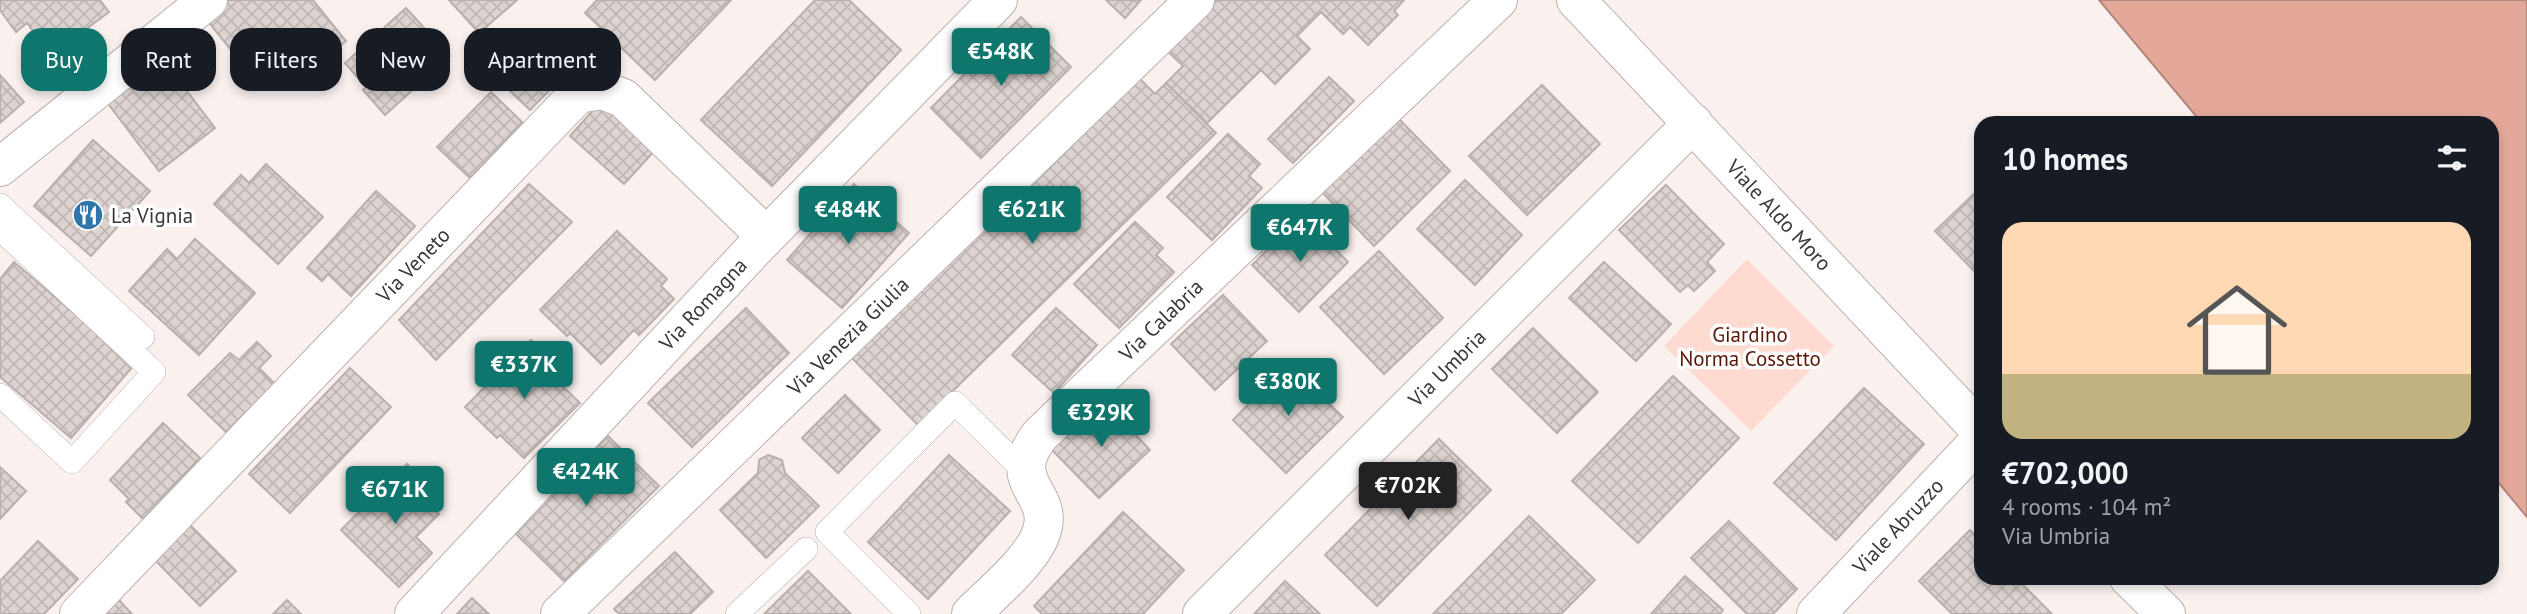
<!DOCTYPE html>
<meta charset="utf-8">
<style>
body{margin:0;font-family:"PT Sans",sans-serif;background:#242831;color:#f1f3f6;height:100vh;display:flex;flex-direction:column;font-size:26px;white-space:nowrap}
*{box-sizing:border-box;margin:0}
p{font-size:23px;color:#9ea1a6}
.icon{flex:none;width:38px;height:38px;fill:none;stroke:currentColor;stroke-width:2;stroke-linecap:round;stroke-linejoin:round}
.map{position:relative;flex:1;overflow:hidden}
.drawer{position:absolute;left:1974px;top:116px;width:525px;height:469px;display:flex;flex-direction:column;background:#171b24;border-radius:21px;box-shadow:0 4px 10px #0003}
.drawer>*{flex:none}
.banner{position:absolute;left:21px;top:28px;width:665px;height:63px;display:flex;gap:14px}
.price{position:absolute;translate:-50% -60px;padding:0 16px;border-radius:7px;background:#0f766e;color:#fff;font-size:23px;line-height:46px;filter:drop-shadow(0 2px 4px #0008)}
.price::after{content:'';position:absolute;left:50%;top:42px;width:21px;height:16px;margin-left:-10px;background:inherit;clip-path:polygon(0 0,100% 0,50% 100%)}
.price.selected{background:#222;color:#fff}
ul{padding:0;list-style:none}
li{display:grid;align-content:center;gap:14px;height:371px;padding:0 28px}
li+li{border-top:2px solid #363941}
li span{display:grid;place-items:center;height:217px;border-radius:21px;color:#555}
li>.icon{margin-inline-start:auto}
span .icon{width:126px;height:126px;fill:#fffc;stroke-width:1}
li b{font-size:30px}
h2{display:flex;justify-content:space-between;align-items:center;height:84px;padding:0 28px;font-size:30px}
.chip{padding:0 24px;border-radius:21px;background:#171b24;box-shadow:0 4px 10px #0003;font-size:24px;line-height:63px}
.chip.selected{background:#0f766e;color:#fff}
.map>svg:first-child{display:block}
</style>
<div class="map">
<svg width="2527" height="614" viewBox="0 0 2527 614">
<defs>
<pattern id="building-cross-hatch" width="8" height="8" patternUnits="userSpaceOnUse" patternTransform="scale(1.75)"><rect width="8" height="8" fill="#ddd4d1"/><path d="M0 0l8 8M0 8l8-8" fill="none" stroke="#bfb7b4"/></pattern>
</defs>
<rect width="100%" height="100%" fill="#faf1ef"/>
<polygon fill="#fedbd1" points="1747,259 1834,346 1751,431 1664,346"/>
<polygon fill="#e3a899" stroke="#b1867b" stroke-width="2" points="2099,0 2527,0 2527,517 2492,475 2492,122 2201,122"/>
<g fill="url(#building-cross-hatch)" stroke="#b9b0ae" stroke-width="2">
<polygon points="0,0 100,0 109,12 51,55 27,23 16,32 0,10"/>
<polygon points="229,0 313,0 346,41 314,67 301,51 259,85 206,19"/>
<polygon points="449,0 517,0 479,33"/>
<polygon points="597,0 731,0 655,80 585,13"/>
<polygon points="815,0 849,0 901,50 772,186 701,120"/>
<polygon points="1106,0 1141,0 1125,18"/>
<polygon points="1205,0 1404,0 1394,11 1398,15 1368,45 1350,27 1343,34 1321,12 1297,36 1310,49 1275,84 1261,70 1207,123 1166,83 1183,66 1157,41"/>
<polygon points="406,8 450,56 385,115 363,90 366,87 345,63"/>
<polygon points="1021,17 1071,67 981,158 931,108"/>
<polygon points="536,31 573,66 530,110 493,75"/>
<polygon points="159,54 215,128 159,171 103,97"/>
<polygon points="0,75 24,102 0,123"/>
<polygon points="1136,75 1155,94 1166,83 1216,133 918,425 850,356"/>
<polygon points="1329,77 1354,101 1293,163 1268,139"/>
<polygon points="1542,85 1600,144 1527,215 1469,156"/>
<polygon points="491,92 523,123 470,178 437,147"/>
<polygon points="603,99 657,148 624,184 570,136"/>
<polygon points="1394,114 1450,171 1374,246 1318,188"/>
<polygon points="1228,134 1260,164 1249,176 1262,188 1212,240 1167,197"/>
<polygon points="93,140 150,191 91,256 34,206"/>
<polygon points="266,164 323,217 278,264 214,204 241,175 249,183"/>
<polygon points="1465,180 1522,235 1475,285 1417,229"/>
<polygon points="529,184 572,222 436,360 399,320"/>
<polygon points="854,184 909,233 842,308 787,260"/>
<polygon points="1666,185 1724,244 1707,262 1715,271 1694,291 1688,285 1680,292 1619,230"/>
<polygon points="1981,187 1981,278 1935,231"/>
<polygon points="376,191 415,226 351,296 328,274 322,281 307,268"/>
<polygon points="1302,216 1348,262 1299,312 1252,265"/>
<polygon points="1135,222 1163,248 1156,255 1174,272 1119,328 1074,284"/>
<polygon points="617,231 667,279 661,286 674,299 639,335 634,330 601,364 570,333 567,336 540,310"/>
<polygon points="195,239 255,293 199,355 129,291 167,249 177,259"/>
<polygon points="1379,251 1443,318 1384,374 1320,307"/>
<polygon points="14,262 134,365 71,438 0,377 0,279"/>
<polygon points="1604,262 1671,324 1636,361 1569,298"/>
<polygon points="1223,295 1267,341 1215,390 1171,344"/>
<polygon points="746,308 789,353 692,447 648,403"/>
<polygon points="1056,308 1097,345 1054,393 1012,355"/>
<polygon points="1533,328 1598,392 1557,433 1492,369"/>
<polygon points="531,340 560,369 553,377 580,403 524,458 500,435 497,438 465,407"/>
<polygon points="257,342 271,356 259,368 275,384 226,432 188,395 230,353 239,360"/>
<polygon points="1288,364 1343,417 1286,473 1233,420"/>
<polygon points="350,368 391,407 290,513 249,474"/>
<polygon points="1673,376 1739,438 1638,543 1572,481"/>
<polygon points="1864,388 1924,444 1836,540 1774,483"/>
<polygon points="845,395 880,430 838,473 802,438"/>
<polygon points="1103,400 1150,450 1099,498 1051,449"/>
<polygon points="163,423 200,458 143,519 126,502 129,499 110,480"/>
<polygon points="608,436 659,486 564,581 513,531"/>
<polygon points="1439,439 1491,490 1377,606 1325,555"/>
<polygon points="768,455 782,460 785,473 819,506 766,558 720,510 758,473 759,460"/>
<polygon points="949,455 1010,511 928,599 868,542"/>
<polygon points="407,464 433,490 425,500 439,514 416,537 432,553 399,587 341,530"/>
<polygon points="0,467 26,491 0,519"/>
<polygon points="1123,512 1184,570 1143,614 1042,614 1034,606"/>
<polygon points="1529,516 1595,580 1561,614 1433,614"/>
<polygon points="1729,521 1797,589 1773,614 1747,614 1691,558"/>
<polygon points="190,525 236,571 200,606 155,560"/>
<polygon points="1970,530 1981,542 1981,578 2016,578 2052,614 1952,614 1919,581"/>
<polygon points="38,541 78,579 44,614 0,614 0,581"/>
<polygon points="675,552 713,592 690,614 619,614 614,609"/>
<polygon points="808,571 851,614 764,614"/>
<polygon points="1685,576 1723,610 1720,614 1651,614"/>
<polygon points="1285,581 1320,614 1254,614"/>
<polygon points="472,598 489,614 457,614"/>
<polygon points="118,599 132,614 102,614"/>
<polygon points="287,600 301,614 273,614"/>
</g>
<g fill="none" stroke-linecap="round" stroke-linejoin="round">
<g stroke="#bab1af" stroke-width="24">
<g id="lane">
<polyline points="0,205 143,337"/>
<polyline points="0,229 154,372 72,462 0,395"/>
<polyline points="737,614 806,549"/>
<polyline points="909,614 827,532 955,403 1026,473"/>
</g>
</g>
<g stroke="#bab1af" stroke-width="40">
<g id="street">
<polyline points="0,167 208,0"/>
<polyline points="79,614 578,94 602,90 623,98 766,236"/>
<polyline points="414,614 755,248 998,0"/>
<polyline points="560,614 1195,0"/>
<path d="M971,614C992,593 1038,556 1043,526C1050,491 1004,481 1040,435L1498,0"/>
<polyline points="1202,614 1693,123"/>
<polyline points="1816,614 1981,439"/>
</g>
</g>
<g stroke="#bab1af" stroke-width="40">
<g id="secondary">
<polyline points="1576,0 1981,431"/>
<polyline points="2129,578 2166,614"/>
</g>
</g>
<use href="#lane" stroke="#fff" stroke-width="23"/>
<use href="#street" stroke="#fff" stroke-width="38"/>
<use href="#secondary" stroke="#fff" stroke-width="38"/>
</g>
<defs>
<g id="restaurant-disc" transform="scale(1.575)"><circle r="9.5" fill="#2f75aa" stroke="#fff"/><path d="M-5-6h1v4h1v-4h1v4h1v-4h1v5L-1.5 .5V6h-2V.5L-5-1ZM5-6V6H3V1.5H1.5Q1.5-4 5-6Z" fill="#fff"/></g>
</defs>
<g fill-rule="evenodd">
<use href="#restaurant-disc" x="88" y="215"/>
</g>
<g text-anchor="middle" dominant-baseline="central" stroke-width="7" stroke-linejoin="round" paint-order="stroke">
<g font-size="21" fill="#3b3736" stroke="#fff" text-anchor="start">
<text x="111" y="215">La Vignia</text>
</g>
<g font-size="21" fill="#3b3736" stroke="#fff">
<text transform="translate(1779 215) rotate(47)">Viale Aldo Moro</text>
<text transform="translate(413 265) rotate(-46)">Via Veneto</text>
<text transform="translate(703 304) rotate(-47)">Via Romagna</text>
<text transform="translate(1161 320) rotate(-44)">Via Calabria</text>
<text transform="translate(848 336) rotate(-44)">Via Venezia Giulia</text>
<text transform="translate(1447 368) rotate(-45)">Via Umbria</text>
<text transform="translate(1898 526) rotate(-47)">Viale Abruzzo</text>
</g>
<g font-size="21" fill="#5a1605" stroke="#fff">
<text x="1750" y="334">Giardino<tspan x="1750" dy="24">Norma Cossetto</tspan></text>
</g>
</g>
</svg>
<b class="price" style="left:1001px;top:88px">€548K</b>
<b class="price" style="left:848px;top:246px">€484K</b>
<b class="price" style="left:1032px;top:246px">€621K</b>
<b class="price" style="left:1300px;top:264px">€647K</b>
<b class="price" style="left:524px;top:401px">€337K</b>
<b class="price" style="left:1288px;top:418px">€380K</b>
<b class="price" style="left:1101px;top:449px">€329K</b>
<b class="price" style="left:586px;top:508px">€424K</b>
<b class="price selected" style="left:1408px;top:522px">€702K</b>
<b class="price" style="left:395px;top:526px">€671K</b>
<div class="banner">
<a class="chip selected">Buy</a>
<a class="chip">Rent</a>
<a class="chip">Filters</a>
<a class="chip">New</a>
<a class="chip">Apartment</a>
</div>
<section class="drawer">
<h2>10 homes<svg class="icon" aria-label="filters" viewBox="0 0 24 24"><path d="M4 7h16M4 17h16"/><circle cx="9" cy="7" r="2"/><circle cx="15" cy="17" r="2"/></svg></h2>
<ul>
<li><span style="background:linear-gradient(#ffd9b3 70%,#c2b280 0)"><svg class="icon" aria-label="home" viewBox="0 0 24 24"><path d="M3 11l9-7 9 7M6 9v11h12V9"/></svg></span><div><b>€702,000</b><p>4 rooms · 104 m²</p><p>Via Umbria</p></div></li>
</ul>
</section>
</div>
